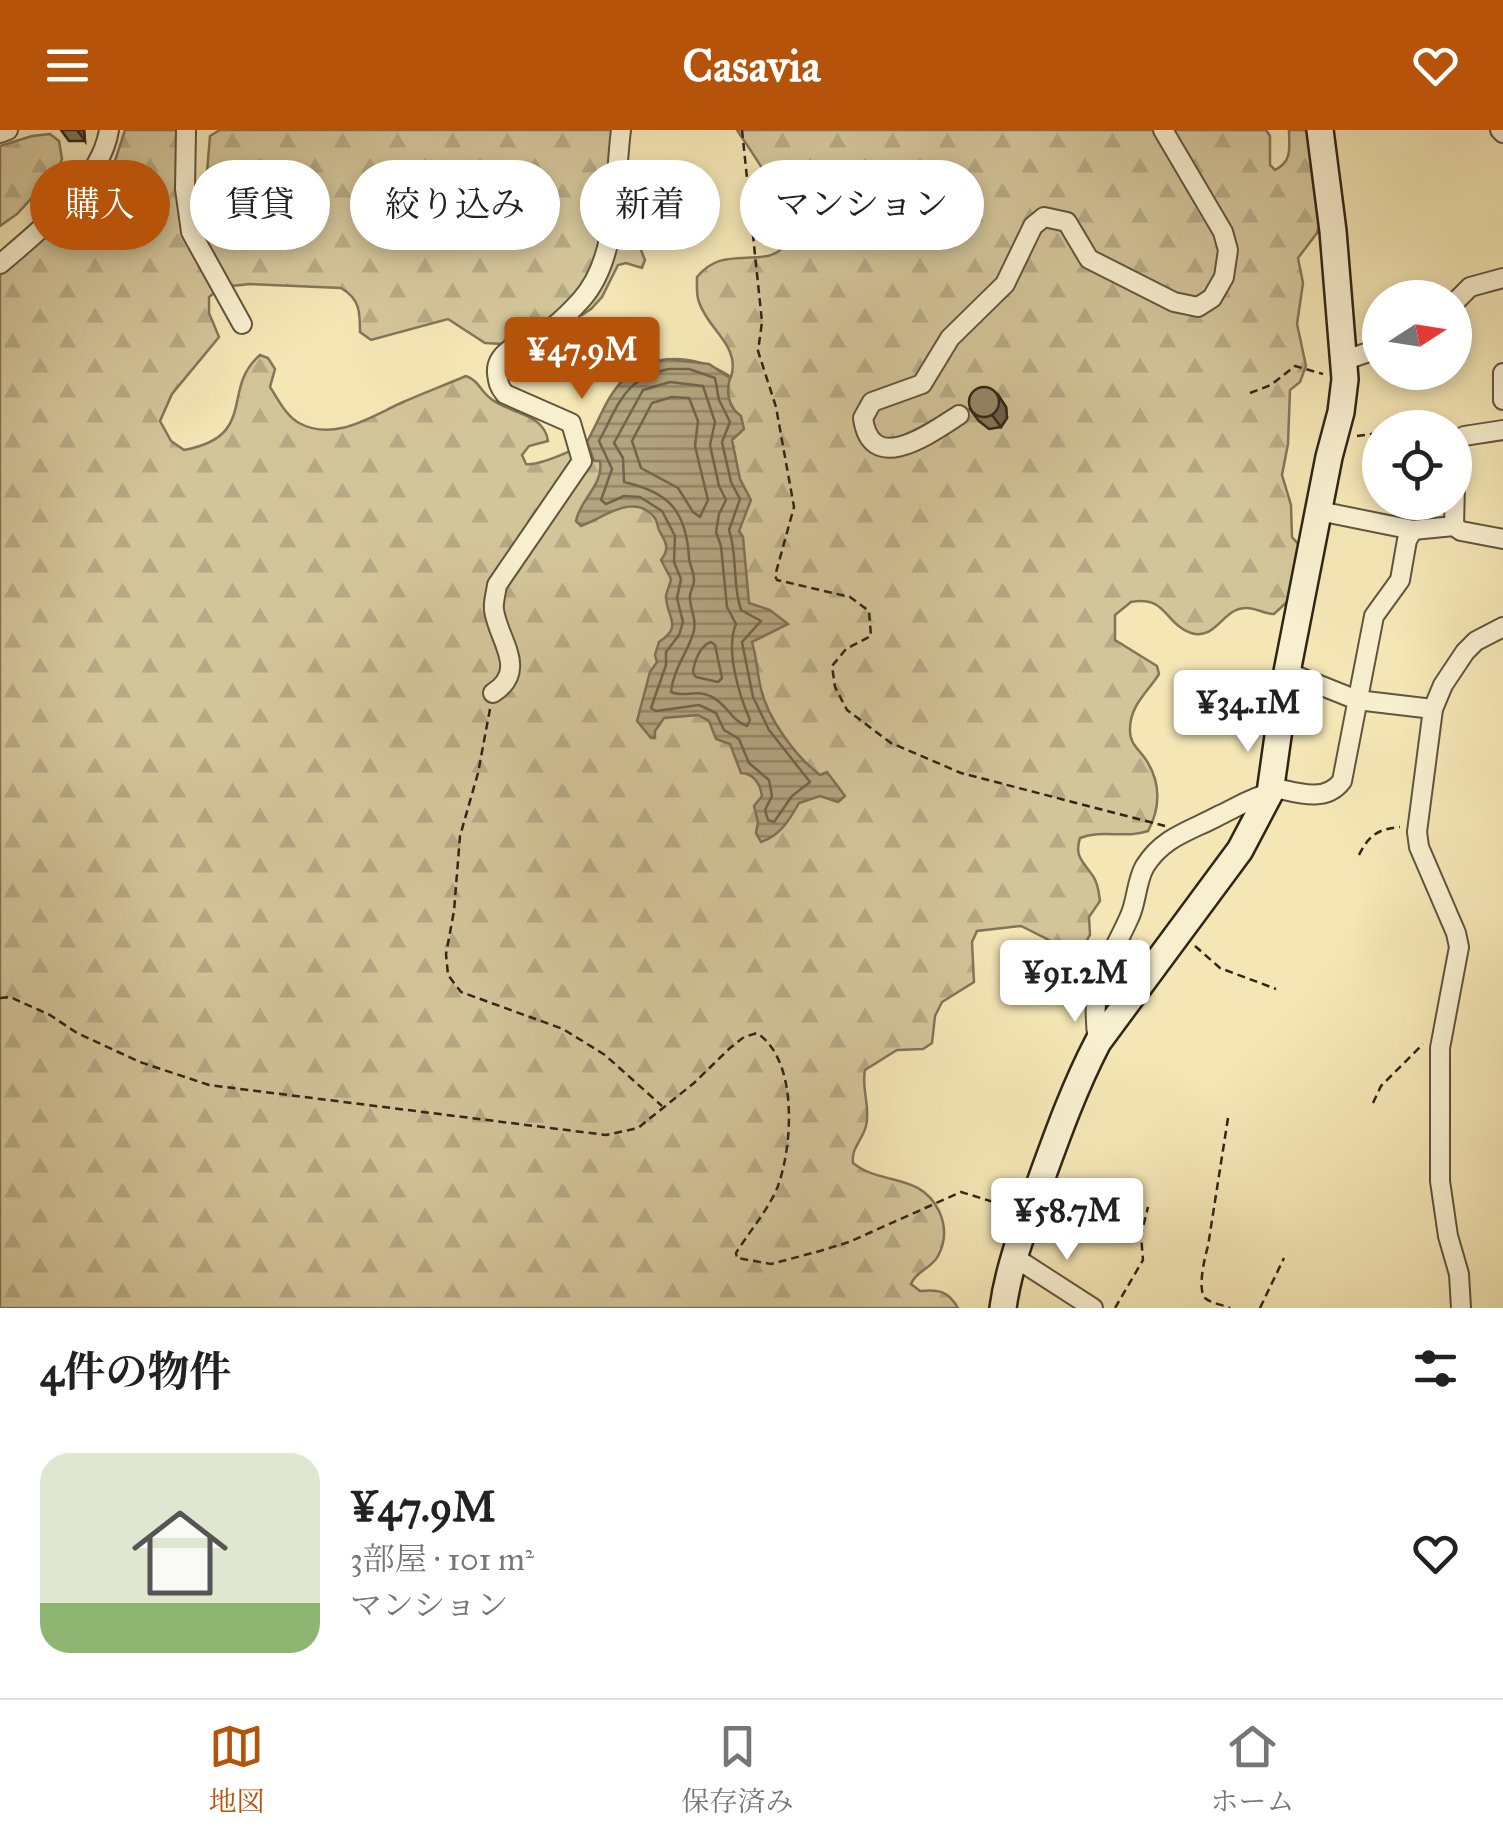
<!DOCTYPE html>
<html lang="ja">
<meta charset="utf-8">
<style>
body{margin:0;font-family:"IM FELL Great Primer","Noto Serif JP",serif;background:#f6f6f6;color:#222;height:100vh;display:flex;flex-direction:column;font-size:38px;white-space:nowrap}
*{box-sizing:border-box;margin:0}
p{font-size:32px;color:#767676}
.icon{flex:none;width:55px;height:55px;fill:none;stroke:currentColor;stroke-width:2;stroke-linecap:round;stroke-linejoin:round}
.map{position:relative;height:1178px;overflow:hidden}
.panel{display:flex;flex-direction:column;background:#fff;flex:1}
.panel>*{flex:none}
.top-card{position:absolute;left:30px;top:30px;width:1000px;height:90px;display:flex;gap:20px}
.needle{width:65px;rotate:78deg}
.buttons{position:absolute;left:1362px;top:150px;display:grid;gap:20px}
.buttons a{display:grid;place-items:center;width:110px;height:110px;border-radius:50%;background:#fff;box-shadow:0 5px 15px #0003;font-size:50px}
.price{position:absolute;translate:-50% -85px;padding:0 22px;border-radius:10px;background:#fff;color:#222;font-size:32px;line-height:65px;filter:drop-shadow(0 2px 5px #0008)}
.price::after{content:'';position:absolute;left:50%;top:60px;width:30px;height:22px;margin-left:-15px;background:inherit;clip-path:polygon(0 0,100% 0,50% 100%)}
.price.current{background:#b45309;color:#fff}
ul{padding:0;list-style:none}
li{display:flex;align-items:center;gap:30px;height:250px;padding:0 40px}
li span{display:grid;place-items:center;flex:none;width:280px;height:200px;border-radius:30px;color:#555}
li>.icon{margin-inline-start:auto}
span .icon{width:120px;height:120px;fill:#fffc;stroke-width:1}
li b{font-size:42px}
h2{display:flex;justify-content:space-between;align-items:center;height:120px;padding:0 40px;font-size:42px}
.tag{padding:0 35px;border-radius:45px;background:#fff;box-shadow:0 5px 15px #0003;font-size:35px;line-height:90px}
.tag.current{background:#b45309;color:#fff}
header{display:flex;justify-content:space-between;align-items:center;height:130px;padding:0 40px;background:#b45309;color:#fff;font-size:45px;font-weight:700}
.tab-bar{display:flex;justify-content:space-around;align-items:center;height:140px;border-top:2px solid #e0e0e0;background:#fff;font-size:28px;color:#767676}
.tab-bar a{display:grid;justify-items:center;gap:5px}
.tab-bar .current{color:#b45309}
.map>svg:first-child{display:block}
</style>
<header><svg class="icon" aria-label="menu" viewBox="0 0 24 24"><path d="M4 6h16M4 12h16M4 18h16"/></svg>Casavia<svg class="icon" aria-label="heart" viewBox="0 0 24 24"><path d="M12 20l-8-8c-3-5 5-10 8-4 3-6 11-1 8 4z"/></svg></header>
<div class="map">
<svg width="1503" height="1178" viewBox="0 0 1503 1178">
<defs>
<pattern id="forest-firs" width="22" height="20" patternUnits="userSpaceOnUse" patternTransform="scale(2.5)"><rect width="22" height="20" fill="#d3c59a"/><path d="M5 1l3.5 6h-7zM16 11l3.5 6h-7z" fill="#b6a984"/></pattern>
<pattern id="water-rules" width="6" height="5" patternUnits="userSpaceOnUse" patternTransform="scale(2.5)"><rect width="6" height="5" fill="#b2a47f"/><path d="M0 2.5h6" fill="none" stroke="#918567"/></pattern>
</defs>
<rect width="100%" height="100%" fill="#f4e6b5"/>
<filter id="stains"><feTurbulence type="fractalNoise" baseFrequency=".002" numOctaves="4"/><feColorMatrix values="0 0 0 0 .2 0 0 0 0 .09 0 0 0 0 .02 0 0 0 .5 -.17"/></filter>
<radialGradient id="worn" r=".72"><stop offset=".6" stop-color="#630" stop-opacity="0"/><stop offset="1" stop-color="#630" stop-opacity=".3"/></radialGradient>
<g fill="url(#forest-firs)" stroke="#827558" stroke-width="2.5">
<path d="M125,0H180L183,69L196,75L205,66L210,6L220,0H618L611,79L633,100L645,130L642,138L626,133L618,135L602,167L591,179L582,185L551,187L502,214L485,213L448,189L371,210L360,202C360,182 360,169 341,158L250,154L222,157L209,167V183L219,207L172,264L160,291L171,311L184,320C259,306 220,259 260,225L268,228L275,239L270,257C278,269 286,286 299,293C334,312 370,287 401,273C423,263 445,255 466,246C479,251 480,260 490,268C508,284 544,282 548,311L529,316L522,325L526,334C538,336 582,318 589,309C600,295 605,276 615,261C640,219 696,223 731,247C741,216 708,200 699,172C696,165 697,155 697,147C715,125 733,129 760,127C828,121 752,24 737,0H1266L1270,6V35L1275,40C1293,31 1289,17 1289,0H1308L1320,91L1317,103L1298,128L1303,153L1297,194L1306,236L1300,252L1290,260L1288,314L1282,345L1291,375L1292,407L1300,416L1289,470L1274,484C1262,484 1256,477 1245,478C1222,479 1216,511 1191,503C1165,494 1166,465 1131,472L1115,485V510L1157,536L1159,544C1148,562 1130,575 1130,599C1129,615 1141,620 1148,633C1161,655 1160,679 1148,701C1125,709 1102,699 1080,708C1074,727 1083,731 1093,746C1098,753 1099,763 1100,771L1089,787L1090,805L1084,815L1067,819L1021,796L977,801L972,812L974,852L942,872L935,886L932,913L923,919L897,920L865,940C861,959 871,978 866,996C862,1011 851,1018 853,1033C881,1056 920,1042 939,1081C946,1096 946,1111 938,1126C931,1139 916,1141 911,1154L920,1161C939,1159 948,1161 958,1178H0V143L100,60L113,37Z"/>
<polygon points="50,4 59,11 62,29 59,38 17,84 0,96 0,16 32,6"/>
</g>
<path fill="url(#water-rules)" stroke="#7e7155" stroke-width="2.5" d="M668,229L709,234L730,248C726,262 728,277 741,286L744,299L732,310L740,349L751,370L739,401L743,407L749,473L770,480L788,494L752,512C757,528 757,543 761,559C768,589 796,627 820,645L827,642L845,666L838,672L820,666L799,673C790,689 780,706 761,712L756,703L758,692L754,676L762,666C760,653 754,644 741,643L730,614L716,609L709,591L698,585L664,588L655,601V608H651L637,591L650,542L657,532L655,525L659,512C684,496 666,487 666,466C667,460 670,455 671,449L661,430C670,419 666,412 660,402C657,398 658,391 654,387C634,362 603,388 581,396L576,391C580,369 604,355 600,331H594L587,312C611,267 614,240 668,229Z"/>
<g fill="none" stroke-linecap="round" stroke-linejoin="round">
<g stroke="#72644a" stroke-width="2.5">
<path d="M669,239H689L715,248L719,270L730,292L722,312L731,352L740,369L729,400C738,426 732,454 741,480L761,491L742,512L753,567L769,600L810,652L792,666L774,692L768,690L765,680L772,666L769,650L749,633L739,609L724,600L716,583L699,575L656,581L651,578L666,535V522L679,505L683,492L677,468L681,449L674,432L675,406L662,381L640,367L624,366L606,374L601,370L612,339L599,311C619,274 624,248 669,239Z"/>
<path d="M670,252L703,256L715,292L710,315L719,356L726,370L719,384L716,402L721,416L727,477L736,494C725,519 739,565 750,590L747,596C730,590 728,574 710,566C696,559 684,568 671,562C673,540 687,523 693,504C698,489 689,479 690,465C691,460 694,455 694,450C694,441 689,434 689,427C686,380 668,362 624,352L623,328L614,313L643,260Z"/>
<polygon points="672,267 689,268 698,291 695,316 708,370 700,387 693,382 678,358 641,338 632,311 652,273"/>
<path d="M711,512L715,515L722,548L718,552L696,547L693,543C694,532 700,515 711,512Z"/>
</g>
<g stroke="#62553e" stroke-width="22">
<g id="street">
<polyline points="186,0 185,59 191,102 242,194"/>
<polyline points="1500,0 1503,3"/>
<polyline points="0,3 8,0"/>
<path d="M0,134C38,102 101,52 109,0"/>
<polyline points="1455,172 1470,157 1503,148"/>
<polyline points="1343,231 1380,218"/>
<polyline points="1503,243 1503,270"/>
<path d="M959,285C931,303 871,347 863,288L872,272L922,254L950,208L1005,154L1033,96L1044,87L1067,92L1089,129L1174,172L1198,177L1212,168L1224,147L1228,120L1223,102L1163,0"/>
<polyline points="1319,381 1413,400 1454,396 1456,313 1464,306 1503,300"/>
<polyline points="1454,396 1461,401 1503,409"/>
<polyline points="1287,542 1357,570 1433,579"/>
<path d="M493,563C529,540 498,510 494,480C493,472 496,463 497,455L582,331L571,293L505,264C499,257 498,252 497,243C495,216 536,210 553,197C563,189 572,180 581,170C619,128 614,53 621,0"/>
<path d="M1271,657C1295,662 1325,674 1342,651L1374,486L1400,450L1407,410L1413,400"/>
<path d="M1098,912C1089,851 1106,839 1129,788C1137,772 1136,751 1145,736C1164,706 1191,701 1220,685C1237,677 1251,668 1270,663"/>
<polyline points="1014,1127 1093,1178"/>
<polyline points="1461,1178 1459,1144 1448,1106 1440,1051 1440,918 1459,817 1456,803 1419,717 1417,702 1433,579 1443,555 1465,522 1476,511 1503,497"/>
</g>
</g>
<g stroke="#312516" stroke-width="30">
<path id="secondary" d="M1003,1178C1009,1134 1026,1092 1041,1050C1058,1003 1075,956 1098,912L1240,720L1270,663L1287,542L1329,327L1341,282L1345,249L1333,101L1320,0"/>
</g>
<g stroke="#312516" stroke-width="2.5" stroke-dasharray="8 5" stroke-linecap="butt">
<polyline points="742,0 762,192 758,221 776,277 794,377 775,446 777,450 850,467 869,481 871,506 846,519 832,536 835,557 847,580 891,613 961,643 1165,696"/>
<polyline points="1250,263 1271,255 1295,236 1323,244"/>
<polyline points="1357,306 1380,303"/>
<polyline points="490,579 478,643 460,706 454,781 446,824 448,845 461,862 563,899 605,925 662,976"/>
<path d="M1359,725C1369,705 1378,699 1400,697"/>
<polyline points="1195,816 1220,838 1276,859"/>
<path d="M0,868L10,867L50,885L77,903L140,932L209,955L606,1005L638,998L694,953L730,918L744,907L757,903C798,930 793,1014 778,1056C769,1079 749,1102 736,1123L737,1128L771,1134L820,1121L849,1112L961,1062L1010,1077"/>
<polyline points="1373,973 1381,956 1423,914"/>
<path d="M1228,988L1208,1116C1205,1126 1197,1159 1205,1168C1210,1173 1224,1175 1230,1178"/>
<polyline points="1115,1178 1143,1130 1141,1105 1148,1077"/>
<polyline points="1260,1178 1284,1128"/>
</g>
<use href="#street" stroke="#f8efcf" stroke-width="18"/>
<use href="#secondary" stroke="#f8efcf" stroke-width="25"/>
</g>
<g fill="#81765a" stroke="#312516" stroke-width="2.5">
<polygon points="61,0 84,0 85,11 69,11"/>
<polygon points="998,265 1006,277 1007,288 1001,297 989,299 979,291 970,279"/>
</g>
<g fill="#69604a" stroke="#312516" stroke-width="2.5">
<polygon points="77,0 84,0 85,11"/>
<polygon points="998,265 1006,277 1007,288 1001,297 992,285"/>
</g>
<circle fill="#968969" stroke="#312516" stroke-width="2.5" cx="984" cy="272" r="15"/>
<rect width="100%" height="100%" filter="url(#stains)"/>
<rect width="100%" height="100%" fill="url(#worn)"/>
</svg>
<div class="buttons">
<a><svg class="needle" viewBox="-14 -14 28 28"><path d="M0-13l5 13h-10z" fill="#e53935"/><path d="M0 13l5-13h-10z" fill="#767676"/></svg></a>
<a><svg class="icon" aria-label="locate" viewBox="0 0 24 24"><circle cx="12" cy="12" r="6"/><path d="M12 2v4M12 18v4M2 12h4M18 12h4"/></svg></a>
</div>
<b class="price current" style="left:582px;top:272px">¥47.9M</b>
<b class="price" style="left:1248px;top:625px">¥34.1M</b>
<b class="price" style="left:1075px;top:895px">¥91.2M</b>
<b class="price" style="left:1067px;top:1133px">¥58.7M</b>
<div class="top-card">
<a class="tag current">購入</a>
<a class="tag">賃貸</a>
<a class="tag">絞り込み</a>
<a class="tag">新着</a>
<a class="tag">マンション</a>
</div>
</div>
<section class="panel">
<h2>4件の物件<svg class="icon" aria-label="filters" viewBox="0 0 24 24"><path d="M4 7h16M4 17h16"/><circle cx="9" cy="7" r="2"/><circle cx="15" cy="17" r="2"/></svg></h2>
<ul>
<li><span style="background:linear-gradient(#dfe7d0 75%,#8fb573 0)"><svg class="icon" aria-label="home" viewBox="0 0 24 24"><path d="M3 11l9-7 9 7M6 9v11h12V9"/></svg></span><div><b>¥47.9M</b><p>3部屋 · 101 m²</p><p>マンション</p></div><svg class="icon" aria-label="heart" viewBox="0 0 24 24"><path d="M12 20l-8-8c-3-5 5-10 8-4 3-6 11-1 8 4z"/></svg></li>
</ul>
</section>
<nav class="tab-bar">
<a class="current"><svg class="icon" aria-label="map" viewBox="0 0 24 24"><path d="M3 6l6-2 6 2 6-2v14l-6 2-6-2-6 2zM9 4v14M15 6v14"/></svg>地図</a>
<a><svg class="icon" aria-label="saved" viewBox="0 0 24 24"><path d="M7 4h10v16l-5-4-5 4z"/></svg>保存済み</a>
<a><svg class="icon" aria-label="home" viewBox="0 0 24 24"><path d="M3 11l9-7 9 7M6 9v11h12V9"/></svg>ホーム</a>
</nav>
